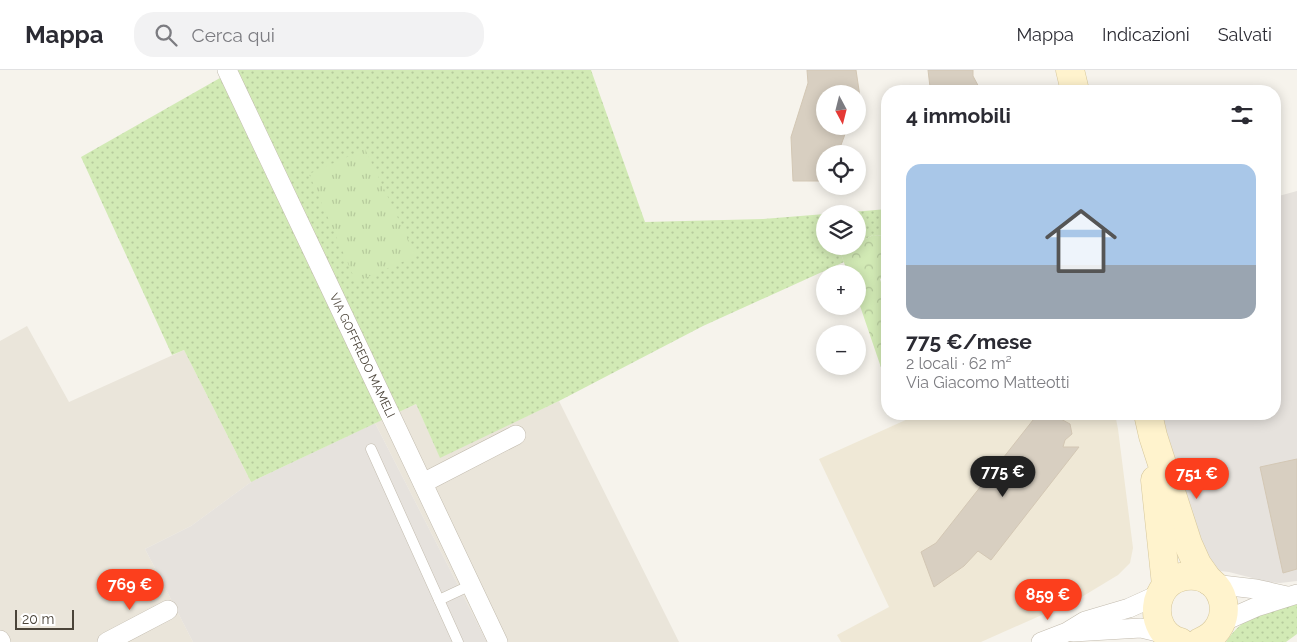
<!DOCTYPE html>
<html lang="it">
<meta charset="utf-8">
<style>
body{margin:0;font-family:Raleway,sans-serif;background:#f2f2f3;color:#2b2b33;height:100vh;display:flex;flex-direction:column;font-size:19px;white-space:nowrap}
*{box-sizing:border-box;margin:0}
p{font-size:16px;color:#7c7c81}
.icon{flex:none;width:28px;height:28px;fill:none;stroke:currentColor;stroke-width:2;stroke-linecap:round;stroke-linejoin:round}
.map{position:relative;flex:1;overflow:hidden}
.drawer{position:absolute;left:881px;top:15px;width:400px;height:335px;display:flex;flex-direction:column;background:#fff;border-radius:20px;box-shadow:0 2px 12px #0003}
.drawer>*{flex:none}
.needle{width:32px;rotate:173deg}
.tools{position:absolute;left:816px;top:15px;display:grid;gap:10px}
.tools a{display:grid;place-items:center;width:50px;height:50px;border-radius:50%;background:#fff;box-shadow:0 2px 12px #0003;font-size:25px}
.scale{position:absolute;left:15px;bottom:12px;width:59px;box-sizing:border-box;padding-left:5px;border:2px solid #4b4439;border-top:0;font-size:14px;line-height:18px;white-space:nowrap;color:#4b4439;-webkit-text-stroke:4px #fff;paint-order:stroke}
.price{position:absolute;translate:-50% -42px;padding:0 11px;border-radius:18px;background:#fc3f1d;color:#fff;font-size:16px;line-height:32px;filter:drop-shadow(0 1px 2px #0008)}
.price::after{content:'';position:absolute;left:50%;top:30px;width:15px;height:11px;margin-left:-8px;background:inherit;clip-path:polygon(0 0,100% 0,50% 100%)}
.price.selected{background:#222;color:#fff}
ul{padding:0;list-style:none}
li{display:grid;align-content:center;gap:10px;height:265px;padding:0 25px}
li+li{border-top:1px solid #e1e1e2}
li span{display:grid;place-items:center;height:155px;border-radius:15px;color:#555}
li>.icon{margin-inline-start:auto}
span .icon{width:90px;height:90px;fill:#fffc;stroke-width:1}
li b{font-size:21px}
h2{display:flex;justify-content:space-between;align-items:center;height:60px;padding:0 25px;font-size:21px}
header{display:flex;align-items:center;gap:30px;box-sizing:border-box;height:70px;padding:0 25px;background:#fff;border-bottom:1px solid #e1e1e2}
header strong{font-size:24px}
nav{display:flex;gap:28px;margin-inline-start:auto;font-size:18px}
.search{width:350px;height:45px;background:#f2f2f3;display:flex;align-items:center;gap:12px;box-sizing:border-box;padding:0 18px;border-radius:20px;color:#7c7c81;font-size:19px}
.map>svg:first-child{display:block}
</style>
<header>
<strong>Mappa</strong>
<div class="search"><svg class="icon" aria-label="search" viewBox="0 0 24 24"><circle cx="10" cy="10" r="6"/><path d="M15 15l6 6"/></svg>Cerca qui</div>
<nav><a>Mappa</a><a>Indicazioni</a><a>Salvati</a></nav>
</header>
<div class="map">
<svg width="1297" height="572" viewBox="0 0 1297 572">
<defs>
<pattern id="grass-dots" width="8" height="8" patternUnits="userSpaceOnUse" patternTransform="scale(1.25)"><rect width="8" height="8" fill="#d2eab5"/><path d="M2 2h.1M6 6h.1" fill="none" stroke="#b6ca9c" stroke-width="1.8" stroke-linecap="round"/></pattern>
<pattern id="forest-crowns" width="20" height="18" patternUnits="userSpaceOnUse" patternTransform="scale(1.25)"><rect width="20" height="18" fill="#d2eab5"/><path d="M2 6a3 3 0 1 1 6 0M12 15a3 3 0 1 1 6 0" fill="none" stroke="#b6ca9c"/></pattern>
<pattern id="park-tufts" width="24" height="20" patternUnits="userSpaceOnUse" patternTransform="scale(1.25)"><rect width="24" height="20" fill="#d2eab5"/><path d="M3 7l-1-3M5 7V3M7 7l1-3M15 17l-1-3M17 17v-4M19 17l1-3" fill="none" stroke="#b6ca9c"/></pattern>
</defs>
<rect width="100%" height="100%" fill="#f6f3ec"/>
<g fill="#eae5da">
<polygon points="27,256 69,332 184,280 251,412 191,456 145,479 193,572 0,572 0,271"/>
<polygon points="559,331 679,572 487,572 375,353 416,334 440,387"/>
</g>
<g fill="#e6e2dd">
<polygon points="1297,121 1297,511 1280,513 1268,512 1229,502 1220,501 1208,494 1160,344 1275,344 1275,127"/>
<polygon points="375,353 487,572 193,572 145,479 191,456 251,412"/>
</g>
<polygon fill="#efe8d6" points="919,344 1115,344 1118,359 1133,478 1130,493 1118,505 1080,528 981,572 841,572 837,565 889,537 819,389"/>
<g fill="url(#grass-dots)">
<polygon points="234,0 591,0 645,152 763,149 825,144 825,176 849,176 840,181 844,192 703,256 559,331 440,388 416,334 251,412 184,280 172,285 81,87"/>
<polygon points="887,139 887,166 873,165 858,173 858,144 829,144"/>
<path d="M1297,534V564L1286,572H1226C1244,544 1267,541 1297,534Z"/>
</g>
<polygon fill="url(#forest-crowns)" points="873,165 887,166 887,205 880,209 887,231 887,315 858,230 858,204 848,204 840,181 849,176 858,176 858,173"/>
<polygon fill="url(#park-tufts)" points="365,79 416,186 356,212 309,104"/>
<g fill="#d8cfc1" stroke="#d3c7b4">
<polygon points="807,0 856,0 860,27 858,32 858,24 825,24 825,56 848,56 841,75 840,84 825,84 825,111 793,111 791,67 808,13"/>
<polygon points="928,0 973,0 973,6 981,21 932,21 930,17"/>
<polygon points="1037,345 1059,348 1070,354 1072,364 1065,370 1063,377 1079,377 991,490 978,481 964,496 934,517 921,482 936,473"/>
<polygon points="1297,389 1297,499 1283,503 1260,397"/>
</g>
<g fill="none" stroke-linecap="round" stroke-linejoin="round">
<g stroke="#c2bbae" stroke-width="11">
<g id="lane">
<polyline points="371,379 458,572"/>
<polyline points="439,530 471,515"/>
</g>
</g>
<g stroke="#c2bbae" stroke-width="20">
<g id="street">
<path id="s1" d="M227,0L498,572"/>
<polyline points="423,413 516,365"/>
<polyline points="1213,514 1256,519 1287,526"/>
<polyline points="1222,552 1256,537 1297,524"/>
<polyline points="1073,562 1141,558 1166,564"/>
<polyline points="0,570 1,572"/>
<polyline points="107,572 168,540"/>
<polyline points="1041,572 1067,562 1085,551 1129,538 1160,524"/>
</g>
</g>
<g stroke="#d6c79b" stroke-width="29">
<g id="secondary">
<polyline points="1070,0 1075,21"/>
<polyline points="1148,344 1153,366 1188,474 1197,494 1209,511"/>
<polyline points="1155,410 1166,515"/>
<path d="M1180,572C1146,562 1151,510 1186,506C1227,501 1239,557 1200,572"/>
</g>
</g>
<use href="#lane" stroke="#fff" stroke-width="10"/>
<use href="#street" stroke="#fff" stroke-width="19"/>
<use href="#secondary" stroke="#fff3cd" stroke-width="28"/>
</g>
<g text-anchor="middle" dominant-baseline="central" stroke-width="4" stroke-linejoin="round" paint-order="stroke">
<g font-size="12" fill="#4b4439" stroke="#fff">
<text stroke="none"><textPath href="#s1" startOffset="316">VIA GOFFREDO MAMELI</textPath></text>
</g>
</g>
</svg>
<div class="tools">
<a><svg class="needle" viewBox="-14 -14 28 28"><path d="M0-13l5 13h-10z" fill="#e53935"/><path d="M0 13l5-13h-10z" fill="#7c7c81"/></svg></a>
<a><svg class="icon" aria-label="locate" viewBox="0 0 24 24"><circle cx="12" cy="12" r="6"/><path d="M12 2v4M12 18v4M2 12h4M18 12h4"/></svg></a>
<a><svg class="icon" aria-label="layers" viewBox="0 0 24 24"><path d="M12 4l9 5-9 5-9-5zM3 14l9 5 9-5"/></svg></a>
<a>+</a>
<a>−</a>
</div>
<div class="scale">20 m</div>
<b class="price selected" style="left:1003px;top:428px">775 €</b>
<b class="price" style="left:1197px;top:430px">751 €</b>
<b class="price" style="left:130px;top:541px">769 €</b>
<b class="price" style="left:1048px;top:551px">859 €</b>
<section class="drawer">
<h2>4 immobili<svg class="icon" aria-label="filters" viewBox="0 0 24 24"><path d="M4 7h16M4 17h16"/><circle cx="9" cy="7" r="2"/><circle cx="15" cy="17" r="2"/></svg></h2>
<ul>
<li><span style="background:linear-gradient(#a9c7e8 65%,#9aa5b1 0)"><svg class="icon" aria-label="home" viewBox="0 0 24 24"><path d="M3 11l9-7 9 7M6 9v11h12V9"/></svg></span><div><b>775 €/mese</b><p>2 locali · 62 m²</p><p>Via Giacomo Matteotti</p></div></li>
</ul>
</section>
</div>
